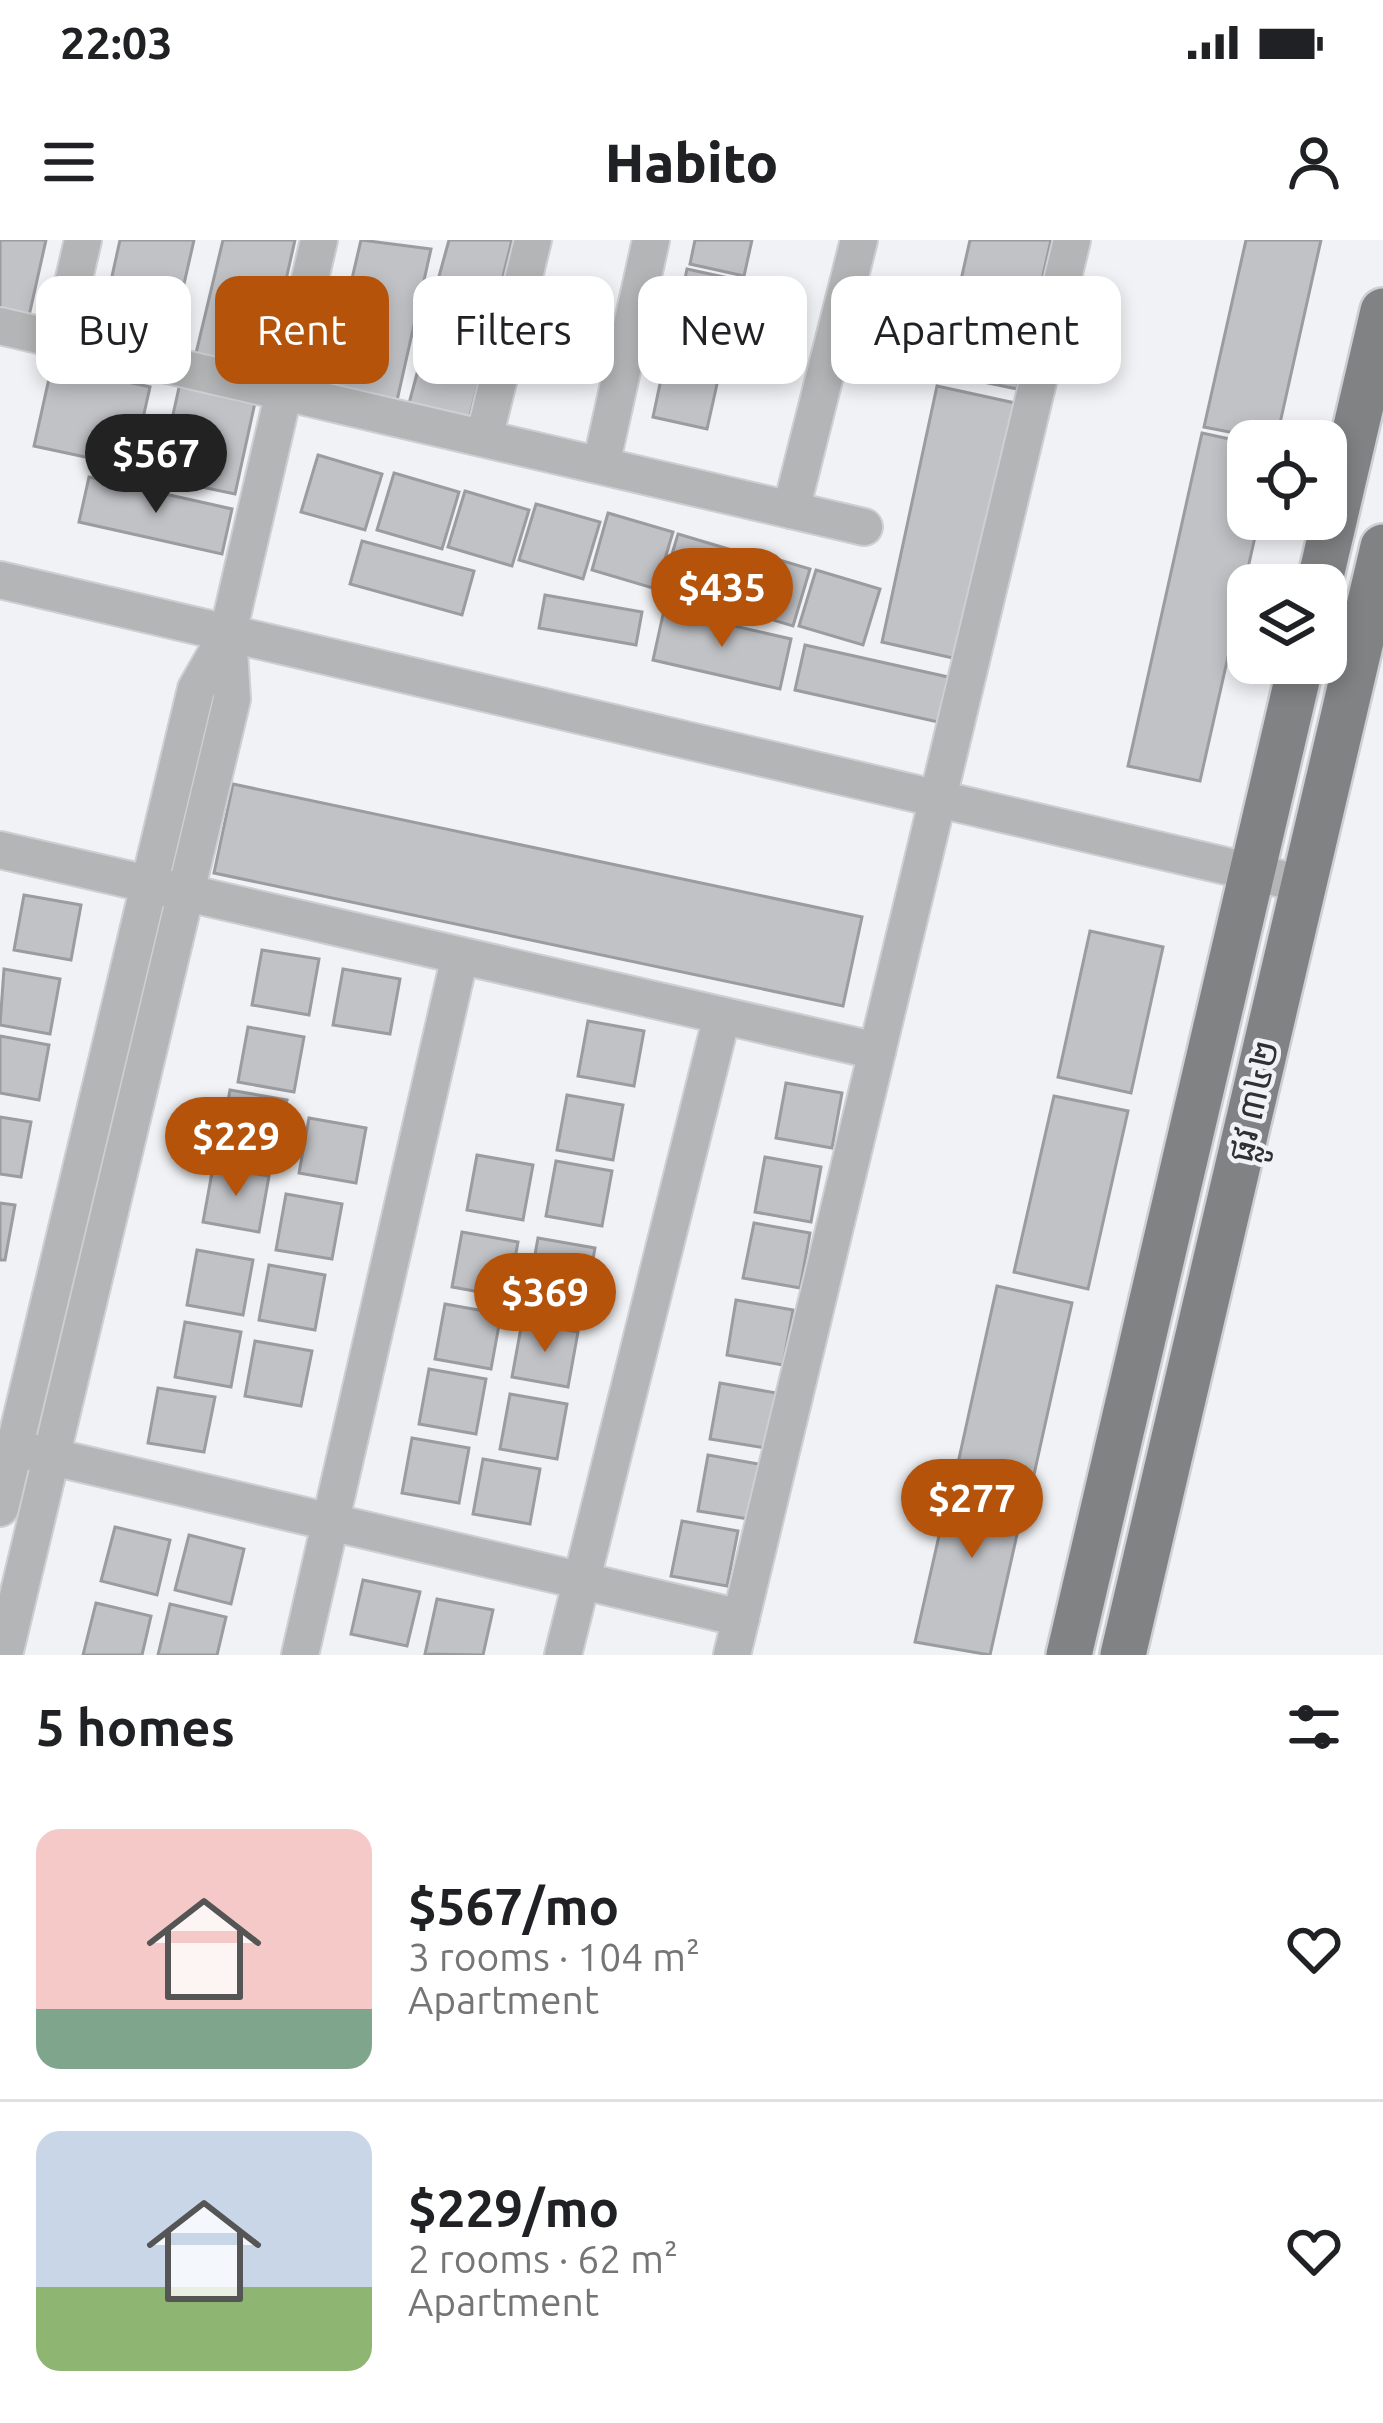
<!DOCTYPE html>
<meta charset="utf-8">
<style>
body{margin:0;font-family:Ubuntu,"Noto Sans Khmer",sans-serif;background:#f6f6f6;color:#202124;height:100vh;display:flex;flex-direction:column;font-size:45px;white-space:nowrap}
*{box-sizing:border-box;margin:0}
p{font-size:39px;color:#757577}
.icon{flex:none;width:66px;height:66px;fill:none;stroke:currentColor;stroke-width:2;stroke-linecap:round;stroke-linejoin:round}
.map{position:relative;height:1415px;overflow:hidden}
.details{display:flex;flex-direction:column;background:#fff;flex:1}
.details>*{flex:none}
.banner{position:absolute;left:36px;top:36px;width:1311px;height:108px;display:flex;gap:24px}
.tools{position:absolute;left:1227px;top:180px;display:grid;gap:24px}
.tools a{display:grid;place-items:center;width:120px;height:120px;border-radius:24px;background:#fff;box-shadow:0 6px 18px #0003;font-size:60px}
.price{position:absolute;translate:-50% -102px;padding:0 27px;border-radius:42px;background:#b45309;color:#fff;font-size:39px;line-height:78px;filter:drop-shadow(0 3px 6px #0008)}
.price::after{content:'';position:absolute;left:50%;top:72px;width:36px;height:27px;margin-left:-18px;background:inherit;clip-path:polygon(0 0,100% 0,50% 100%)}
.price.on{background:#222;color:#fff}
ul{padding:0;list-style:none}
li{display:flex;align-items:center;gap:36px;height:300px;padding:0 36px}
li+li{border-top:3px solid #e0e0e0}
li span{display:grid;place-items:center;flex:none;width:336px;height:240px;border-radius:24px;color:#555}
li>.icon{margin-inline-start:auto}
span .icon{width:144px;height:144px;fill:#fffc;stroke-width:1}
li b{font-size:51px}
h2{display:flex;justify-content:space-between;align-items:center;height:144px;padding:0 36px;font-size:51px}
.tag{padding:0 42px;border-radius:24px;background:#fff;box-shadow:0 6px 18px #0003;font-size:42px;line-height:108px}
.tag.on{background:#b45309;color:#fff}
.status{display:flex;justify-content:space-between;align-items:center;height:84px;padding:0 60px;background:#fff;direction:ltr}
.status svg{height:33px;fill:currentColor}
header{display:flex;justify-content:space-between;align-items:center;height:156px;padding:0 36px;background:#fff;font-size:54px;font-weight:800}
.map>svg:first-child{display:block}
</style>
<div class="status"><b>22:03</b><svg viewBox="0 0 49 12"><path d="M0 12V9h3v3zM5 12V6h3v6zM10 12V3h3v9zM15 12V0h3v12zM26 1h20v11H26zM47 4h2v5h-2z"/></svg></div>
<header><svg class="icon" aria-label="menu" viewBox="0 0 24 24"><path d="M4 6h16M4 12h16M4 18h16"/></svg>Habito<svg class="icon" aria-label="person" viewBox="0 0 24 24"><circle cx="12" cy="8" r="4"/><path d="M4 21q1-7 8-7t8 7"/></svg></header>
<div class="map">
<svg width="1383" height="1415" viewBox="0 0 1383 1415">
<rect width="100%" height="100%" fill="#f1f2f5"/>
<g fill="#c1c2c6" stroke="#9b9ca0" stroke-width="3">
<polygon points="0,0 46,0 29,76 0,69"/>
<polygon points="120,0 194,0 169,110 99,95"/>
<polygon points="223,0 295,0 262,146 192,130"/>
<polygon points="361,0 431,9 394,174 324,159"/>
<polygon points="449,0 512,0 498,56 438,40"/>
<polygon points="695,0 752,0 744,36 690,24"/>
<polygon points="970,0 1051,0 1017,149 940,133"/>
<polygon points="1246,0 1321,0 1276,201 1204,187"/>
<polygon points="687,29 742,41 726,113 672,101"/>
<polygon points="438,46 497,62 481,122 422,106"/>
<polygon points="668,106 723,117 707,189 653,177"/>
<polygon points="423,111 483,127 467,186 407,171"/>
<polygon points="52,125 150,147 132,227 34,206"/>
<polygon points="180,143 256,158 235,254 159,238"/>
<polygon points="937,146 1015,163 957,419 882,402"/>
<polygon points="1202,193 1248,203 1248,279 1259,279 1200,541 1128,526"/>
<polygon points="318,215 382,234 365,290 301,272"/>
<polygon points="394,233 459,252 442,309 377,290"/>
<polygon points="89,237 232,269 222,314 79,282"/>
<polygon points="465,251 529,270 512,326 448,307"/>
<polygon points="536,264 600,282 583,339 519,320"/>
<polygon points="608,273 673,292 656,349 592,330"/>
<polygon points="678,294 742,313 725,370 661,351"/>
<polygon points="362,301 474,331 462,375 350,344"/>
<polygon points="746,310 810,329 793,386 729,367"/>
<polygon points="816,330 880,349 863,405 799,386"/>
<polygon points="545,355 642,372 636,405 539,388"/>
<polygon points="664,370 791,399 780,449 653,420"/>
<polygon points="805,405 948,437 938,482 795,450"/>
<polygon points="233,544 862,677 843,766 214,633"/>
<polygon points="24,655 81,665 71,720 14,710"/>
<polygon points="1090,691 1163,707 1131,853 1058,837"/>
<polygon points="262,710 319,719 309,775 252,765"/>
<polygon points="4,729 60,739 50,794 0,785"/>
<polygon points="343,729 400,739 390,794 333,785"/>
<polygon points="588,781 644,791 634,846 578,836"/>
<polygon points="248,787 304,797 294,852 238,842"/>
<polygon points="0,796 49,805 39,860 0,853"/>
<polygon points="786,843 842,853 832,908 776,898"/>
<polygon points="230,850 287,860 277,914 220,905"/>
<polygon points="567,855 623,865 613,920 557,910"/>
<polygon points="1054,856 1128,871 1088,1049 1014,1032"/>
<polygon points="0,877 31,882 21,937 0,934"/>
<polygon points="309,878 366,888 356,943 299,933"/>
<polygon points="477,915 533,925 523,980 467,970"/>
<polygon points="765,917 821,927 811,982 755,972"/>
<polygon points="556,921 612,931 602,986 546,976"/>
<polygon points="213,927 269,936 259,992 203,982"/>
<polygon points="286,954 342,964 332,1019 276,1010"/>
<polygon points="0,963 15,965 5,1020 0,1020"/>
<polygon points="754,983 810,993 800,1048 743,1038"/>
<polygon points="462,992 518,1002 508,1057 452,1047"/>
<polygon points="538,998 595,1008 585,1063 528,1053"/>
<polygon points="197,1010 253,1020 243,1075 187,1065"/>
<polygon points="269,1025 325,1035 315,1090 259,1080"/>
<polygon points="997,1046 1072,1063 1033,1239 958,1223"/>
<polygon points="736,1060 793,1070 783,1125 727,1115"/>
<polygon points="445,1064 501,1074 491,1129 435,1119"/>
<polygon points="185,1082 241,1092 231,1147 175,1137"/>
<polygon points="522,1082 578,1092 568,1147 512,1137"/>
<polygon points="255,1101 312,1111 301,1166 245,1156"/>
<polygon points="429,1129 486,1139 476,1194 419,1184"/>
<polygon points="720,1143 776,1153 766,1208 710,1199"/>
<polygon points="158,1148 215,1157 204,1212 148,1203"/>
<polygon points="510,1154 567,1164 557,1219 500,1209"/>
<polygon points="412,1198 469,1208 459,1263 402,1253"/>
<polygon points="708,1215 764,1225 755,1280 698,1271"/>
<polygon points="483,1219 540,1229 530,1284 473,1274"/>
<polygon points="955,1225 1029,1241 990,1415 915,1402"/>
<polygon points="682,1281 738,1291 727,1346 671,1336"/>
<polygon points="115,1287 170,1300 157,1355 101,1341"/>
<polygon points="189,1295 244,1309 231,1364 175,1350"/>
<polygon points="363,1340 420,1352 407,1406 351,1394"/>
<polygon points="437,1359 493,1370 483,1415 425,1414"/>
<polygon points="96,1363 151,1376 142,1415 83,1415"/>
<polygon points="170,1364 226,1377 217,1415 158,1415"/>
</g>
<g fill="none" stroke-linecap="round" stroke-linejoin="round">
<g stroke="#cecfd2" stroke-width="40">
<g id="minor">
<polyline points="0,86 864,287"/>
<polyline points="60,99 83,0"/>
<polyline points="484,198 533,0"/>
<polyline points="601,225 651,0"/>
<polyline points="791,270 859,0"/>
<polyline points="0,340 1303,644"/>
<polyline points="0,610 877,811"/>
<polyline points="27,1211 741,1378"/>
<polyline points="0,1268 196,449 228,393 319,0"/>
<polyline points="4,1415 232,459 228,395"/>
<polyline points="300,1415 460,716"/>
<polyline points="563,1415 722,776"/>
<polyline points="732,1415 1072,0"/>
</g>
</g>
<g stroke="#cecfd2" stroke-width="50">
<g id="major">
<polyline points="1319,345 1383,71"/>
<polyline points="1069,1415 1301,423"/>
<polyline points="1123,1415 1383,307"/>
</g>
</g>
<use href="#minor" stroke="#b4b5b6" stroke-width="36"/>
<use href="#major" stroke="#818284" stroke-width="45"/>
</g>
<g text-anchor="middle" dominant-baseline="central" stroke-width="9" stroke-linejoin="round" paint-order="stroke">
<g font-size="36" fill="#303032" stroke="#f1f2f5">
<text transform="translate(1252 861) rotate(-77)">ផ្លូវ ៣៤២</text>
</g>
</g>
</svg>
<div class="tools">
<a><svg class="icon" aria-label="locate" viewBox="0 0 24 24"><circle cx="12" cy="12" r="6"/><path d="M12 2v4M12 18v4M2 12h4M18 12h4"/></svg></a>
<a><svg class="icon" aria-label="layers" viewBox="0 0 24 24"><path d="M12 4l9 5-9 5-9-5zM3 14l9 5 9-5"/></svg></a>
</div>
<b class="price on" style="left:156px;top:276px">$567</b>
<b class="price" style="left:722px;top:410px">$435</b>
<b class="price" style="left:236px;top:959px">$229</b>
<b class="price" style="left:545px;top:1115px">$369</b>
<b class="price" style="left:972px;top:1321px">$277</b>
<div class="banner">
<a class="tag">Buy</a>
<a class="tag on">Rent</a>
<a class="tag">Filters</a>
<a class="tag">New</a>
<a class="tag">Apartment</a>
</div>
</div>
<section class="details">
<h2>5 homes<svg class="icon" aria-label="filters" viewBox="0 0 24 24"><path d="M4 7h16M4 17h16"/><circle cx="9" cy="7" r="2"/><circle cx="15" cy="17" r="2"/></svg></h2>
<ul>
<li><span style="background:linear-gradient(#f6c9c9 75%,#7fa58c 0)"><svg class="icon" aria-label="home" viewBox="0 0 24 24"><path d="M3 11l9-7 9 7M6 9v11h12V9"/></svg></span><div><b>$567/mo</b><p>3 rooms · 104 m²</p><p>Apartment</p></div><svg class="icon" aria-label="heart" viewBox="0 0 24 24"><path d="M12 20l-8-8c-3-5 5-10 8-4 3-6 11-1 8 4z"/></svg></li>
<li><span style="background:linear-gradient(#c9d6e8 65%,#8fb573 0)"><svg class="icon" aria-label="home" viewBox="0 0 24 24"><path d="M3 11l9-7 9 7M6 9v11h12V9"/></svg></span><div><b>$229/mo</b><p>2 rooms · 62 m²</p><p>Apartment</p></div><svg class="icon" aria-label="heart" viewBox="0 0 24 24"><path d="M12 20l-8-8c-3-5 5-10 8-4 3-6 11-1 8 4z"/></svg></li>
</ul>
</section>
